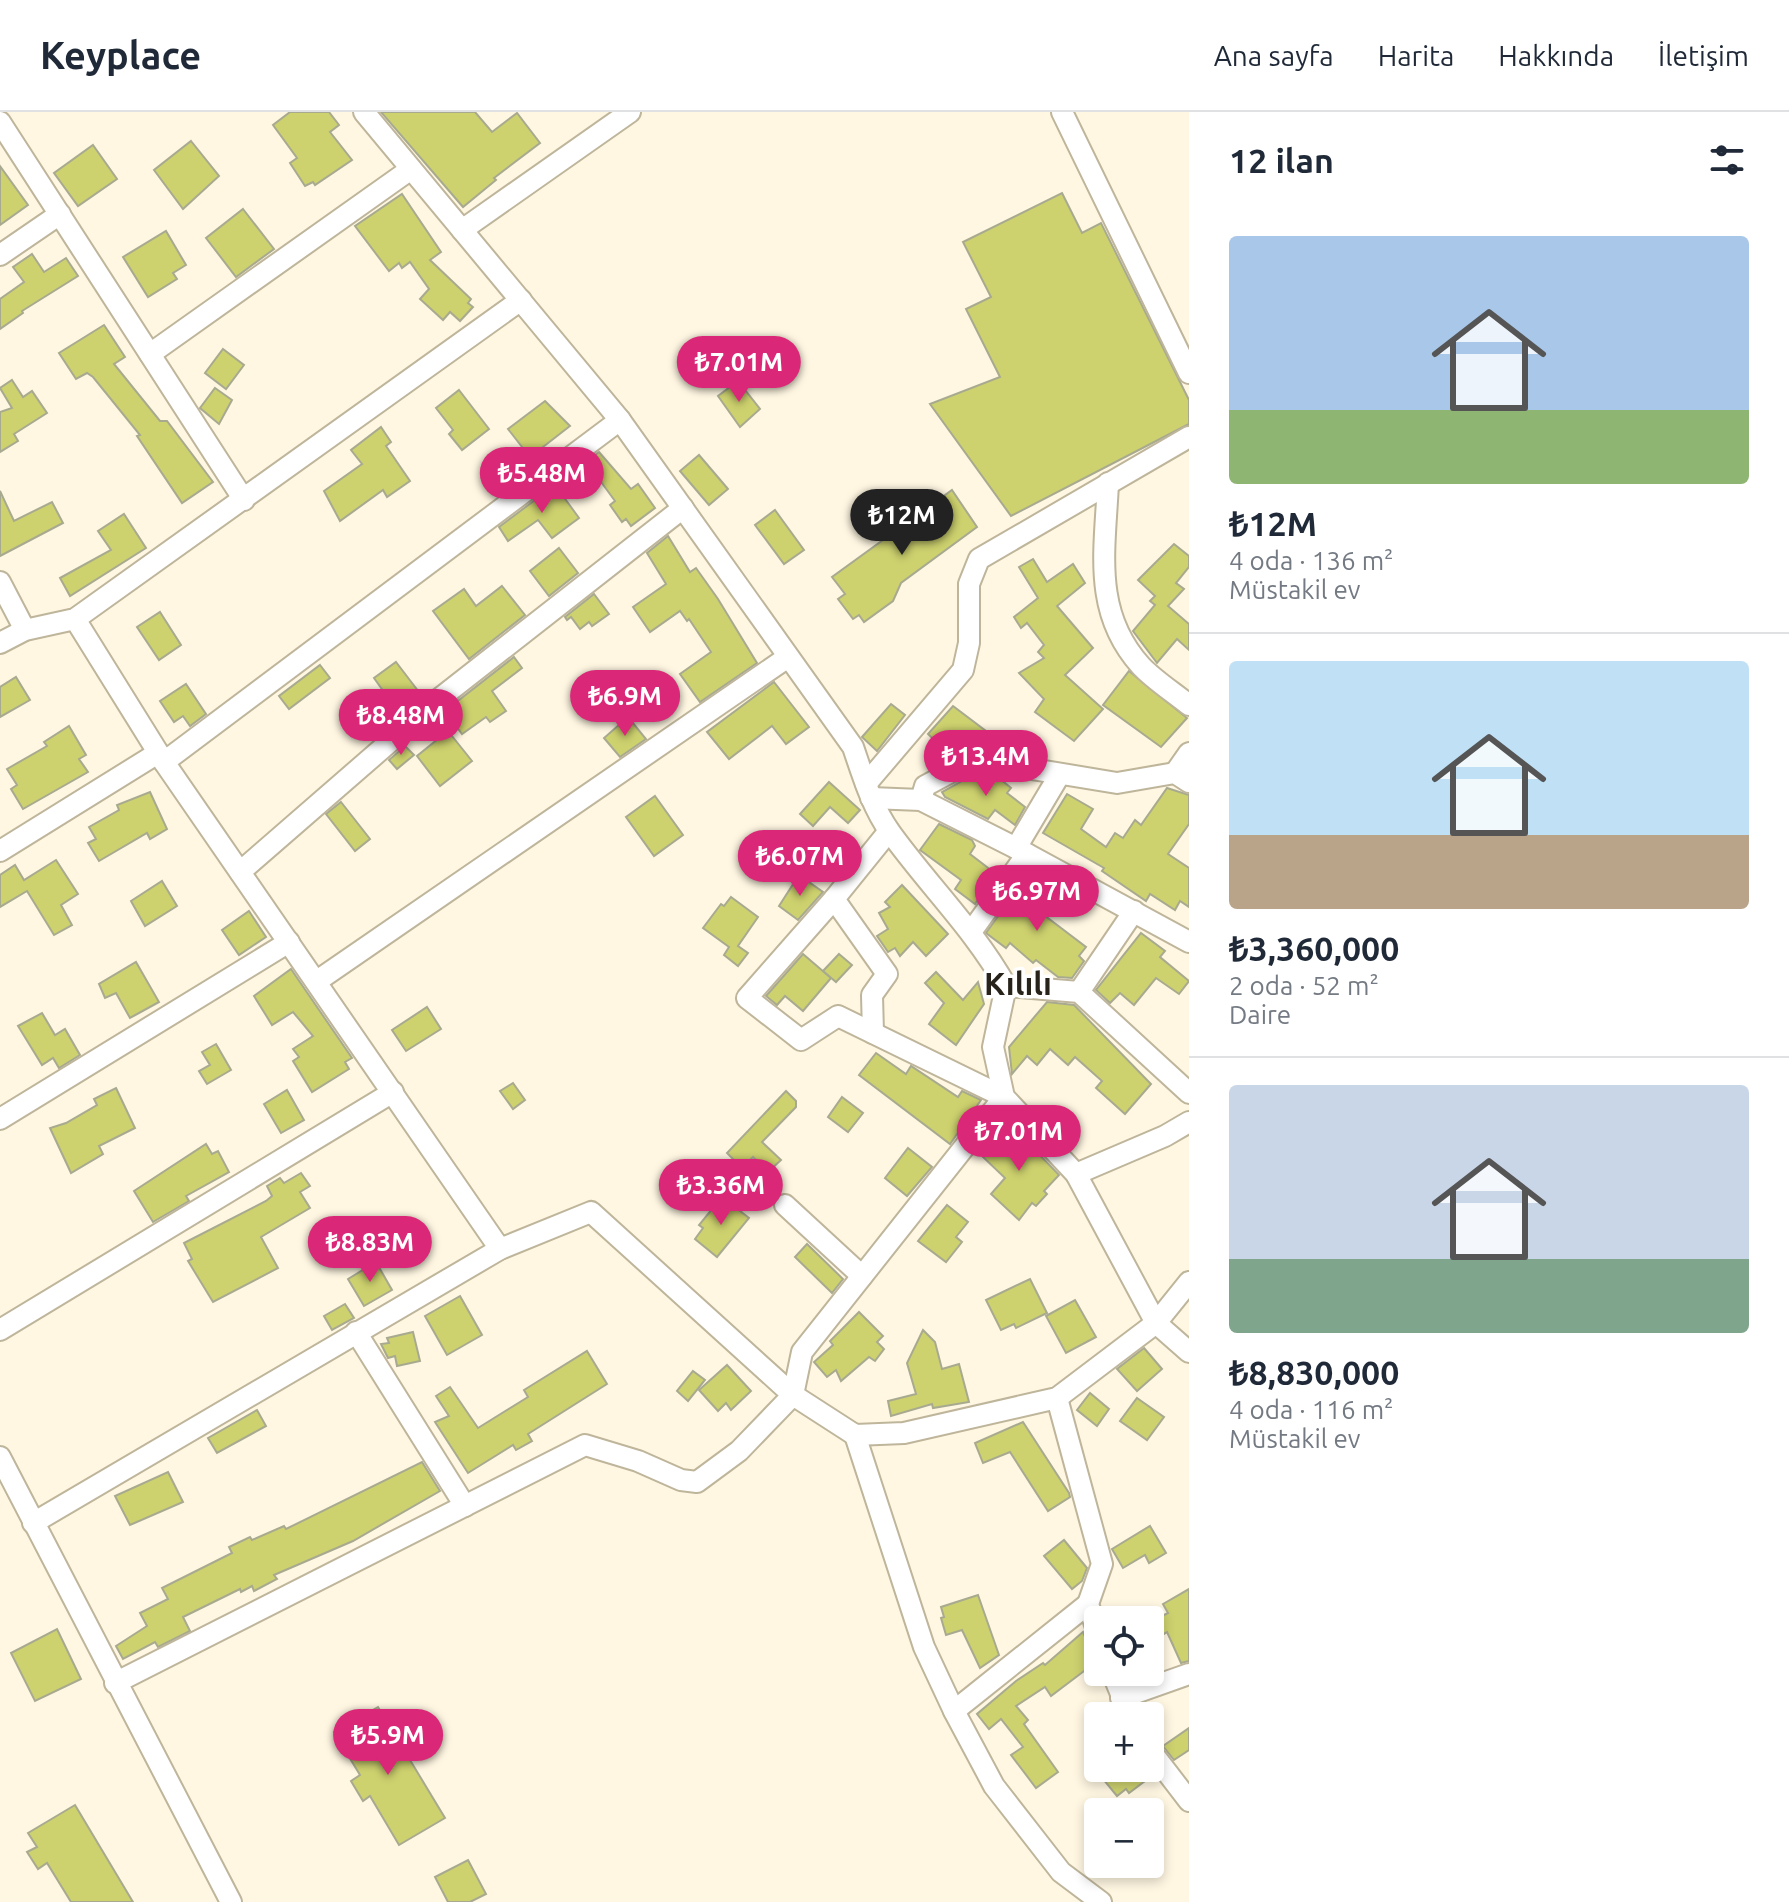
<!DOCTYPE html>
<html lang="tr">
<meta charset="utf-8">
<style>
body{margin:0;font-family:Ubuntu,sans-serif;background:#f2f2f3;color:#1f2937;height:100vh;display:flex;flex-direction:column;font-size:30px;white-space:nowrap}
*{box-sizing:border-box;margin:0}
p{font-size:26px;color:#747a83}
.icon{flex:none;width:44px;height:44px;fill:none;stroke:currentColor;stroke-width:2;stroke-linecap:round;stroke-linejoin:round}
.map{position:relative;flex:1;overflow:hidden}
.details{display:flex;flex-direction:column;background:#fff;width:600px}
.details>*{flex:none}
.controls{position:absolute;left:1084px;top:1494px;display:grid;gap:16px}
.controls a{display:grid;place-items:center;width:80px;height:80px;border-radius:8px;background:#fff;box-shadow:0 4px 12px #0003;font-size:40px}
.price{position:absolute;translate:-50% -68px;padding:0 18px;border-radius:28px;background:#db2777;color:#fff;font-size:26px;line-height:52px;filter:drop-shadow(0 2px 4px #0008)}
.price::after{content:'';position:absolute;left:50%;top:48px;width:24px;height:18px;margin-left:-12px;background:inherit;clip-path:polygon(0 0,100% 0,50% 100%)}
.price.selected{background:#222;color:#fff}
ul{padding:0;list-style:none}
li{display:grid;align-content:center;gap:16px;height:424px;padding:0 40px}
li+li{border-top:2px solid #e0e1e3}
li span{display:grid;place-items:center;height:248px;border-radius:8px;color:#555}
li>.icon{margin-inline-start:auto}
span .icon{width:144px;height:144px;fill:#fffc;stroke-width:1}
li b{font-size:34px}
h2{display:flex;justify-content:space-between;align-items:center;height:96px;padding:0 40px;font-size:34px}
header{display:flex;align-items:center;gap:48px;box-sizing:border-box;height:112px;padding:0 40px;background:#fff;border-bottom:2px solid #e0e1e3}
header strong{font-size:38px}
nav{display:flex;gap:44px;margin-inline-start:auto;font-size:28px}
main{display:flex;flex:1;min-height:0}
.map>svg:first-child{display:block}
</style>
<header>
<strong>Keyplace</strong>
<nav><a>Ana sayfa</a><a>Harita</a><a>Hakkında</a><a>İletişim</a></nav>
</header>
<main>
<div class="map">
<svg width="1189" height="1790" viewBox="0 0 1189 1790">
<rect width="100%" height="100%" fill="#fff7e2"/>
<g fill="#cdd16e" stroke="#a8aa90" stroke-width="2">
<polygon points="290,0 329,0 339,13 330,20 352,48 315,73 313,70 305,74 290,51 297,46 273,13"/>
<polygon points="381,0 475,0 492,20 517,1 540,31 494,66 496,68 463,95"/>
<polygon points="191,29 219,64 183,97 154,58"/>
<polygon points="93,33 117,67 78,94 54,61"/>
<polygon points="0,54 28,93 0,113"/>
<polygon points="1062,81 1082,121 1101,111 1189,288 1189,312 1011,404 930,292 1000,265 966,197 991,185 963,130"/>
<polygon points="402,82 441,140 430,148 471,187 468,191 473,195 460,209 450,200 443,208 420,187 429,177 410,150 402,156 399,151 389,159 355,114"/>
<polygon points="243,97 274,137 236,165 206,126"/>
<polygon points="166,119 186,153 173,161 177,167 148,185 123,145"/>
<polygon points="32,142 44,160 66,146 78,164 22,199 23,201 0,217 0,187 24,170 13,155"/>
<polygon points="104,213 125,245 114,252 160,309 167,309 213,370 182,391 137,324 140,323 93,265 87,261 76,267 59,241"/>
<polygon points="223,237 244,253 226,277 205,261"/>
<polygon points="12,268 23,285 32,279 47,301 14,322 18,329 0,340 0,300 12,296 0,276"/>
<polygon points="738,269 760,297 740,315 718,284"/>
<polygon points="215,276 232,288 219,312 200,296"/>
<polygon points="459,278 489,317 462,338 449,322 453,318 436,296"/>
<polygon points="545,289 570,314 530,345 508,317"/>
<polygon points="381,315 391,330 386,334 410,369 387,385 383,378 340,409 324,379 362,352 351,338"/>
<polygon points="599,340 631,377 638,372 655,396 631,414 626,407 622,410 610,393 615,389 593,359 587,363 580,354"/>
<polygon points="699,343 728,377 709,393 680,359"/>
<polygon points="555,373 579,406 552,426 538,408 508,429 499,415"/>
<polygon points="952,378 977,415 901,471 893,489 864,510 859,503 853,507 838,487 845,482 832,465"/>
<polygon points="0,379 14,409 52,390 63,411 0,444"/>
<polygon points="775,398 804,438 784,452 755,413"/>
<polygon points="124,402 146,436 70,484 60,466 111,438 98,419"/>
<polygon points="668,424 690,460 696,456 718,487 757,551 700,590 680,562 711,540 689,507 687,509 680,499 650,520 633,495 666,472 647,441"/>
<polygon points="1174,432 1189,444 1189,455 1176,471 1184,477 1168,494 1189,512 1189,538 1177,527 1157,551 1133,519 1155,493 1150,489 1155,484 1138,468"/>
<polygon points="559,436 578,461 549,484 530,459"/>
<polygon points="1033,447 1047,470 1073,452 1085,471 1057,494 1093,536 1065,563 1103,597 1074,629 1035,600 1044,587 1019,561 1044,546 1038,540 1044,533 1027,511 1021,516 1014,505 1038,486 1019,455"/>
<polygon points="502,474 525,503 469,547 433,499 464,477 476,494"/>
<polygon points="594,482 609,502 592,514 589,510 580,517 571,505 567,508 565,505"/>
<polygon points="160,500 181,533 159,548 137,515"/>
<polygon points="514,545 522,556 492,579 506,599 490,610 486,605 462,622 445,599"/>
<polygon points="396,550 422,584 399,601 374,566"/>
<polygon points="320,553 330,566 289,597 279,584"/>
<polygon points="1129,559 1187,606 1161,635 1103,593"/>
<polygon points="16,565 30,588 0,605 0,575"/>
<polygon points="774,570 809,615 786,632 772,614 729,647 707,620"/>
<polygon points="186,572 206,602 190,614 183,604 174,610 160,589"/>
<polygon points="891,592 905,603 877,639 862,625"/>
<polygon points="953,594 986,619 972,638 952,645 928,622"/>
<polygon points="628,605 646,627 620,645 604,626"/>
<polygon points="69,614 86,643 79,647 88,660 23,697 11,677 17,673 7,657 47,634 44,630"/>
<polygon points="448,619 472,649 440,674 417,644"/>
<polygon points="405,634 414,643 397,657 389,648"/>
<polygon points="971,664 999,666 1011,676 1007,681 1025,695 1015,713 995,698 988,707 945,685 942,680"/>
<polygon points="829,670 860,698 848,711 830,695 813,714 800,702"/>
<polygon points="1167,676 1189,683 1189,712 1168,742 1189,756 1189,795 1180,789 1175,798 1150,782 1146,789 1102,759 1104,756 1043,721 1067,682 1093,697 1081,717 1106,735 1115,721 1123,726 1135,708 1141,713"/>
<polygon points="150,680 167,717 150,727 147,721 99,749 88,731 96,727 89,715 119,698 117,693"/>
<polygon points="655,684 683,723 654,744 626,705"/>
<polygon points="341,690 370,727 355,739 326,702"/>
<polygon points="939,712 972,728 975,734 970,742 996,762 975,792 955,777 961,768 920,738"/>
<polygon points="56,748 78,782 61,793 72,813 54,823 27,779 0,795 0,763 15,753 24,768"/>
<polygon points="799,763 823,780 798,808 779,794"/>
<polygon points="1027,764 1045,778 1035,790 1047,799 1044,803 1086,835 1079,844 1084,849 1072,866 1058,865 1036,848 1033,851 1010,831 1006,836 986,821"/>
<polygon points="162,769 177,794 145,814 131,789"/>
<polygon points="902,773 948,822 926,844 913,830 900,844 895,836 888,840 877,824 888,817 879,801 890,795 885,790"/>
<polygon points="731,785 758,805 738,834 748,841 738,854 724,843 729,835 703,816 721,792 724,794"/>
<polygon points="249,799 266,825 239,843 222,818"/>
<polygon points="1141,821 1165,839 1160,845 1189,869 1179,882 1156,866 1134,893 1120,881 1110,891 1096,878"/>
<polygon points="803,842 831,866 803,899 785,884 777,893 766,884"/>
<polygon points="839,842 852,853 836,870 823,859"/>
<polygon points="136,850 159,890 130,906 116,881 105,886 99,872"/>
<polygon points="291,857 352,946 345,950 349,957 312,980 293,949 299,945 293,937 313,924 293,900 272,913 254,884"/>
<polygon points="936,860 963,888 978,870 984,892 956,933 929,912 944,891 925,871"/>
<polygon points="1047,890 1074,893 1151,972 1125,1002 1096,976 1102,969 1075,945 1068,953 1050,937 1037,953 1027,944 1012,962 1009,935"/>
<polygon points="427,895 441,917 406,939 392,918"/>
<polygon points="42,901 55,923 65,917 80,943 59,956 53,946 42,953 18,914"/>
<polygon points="216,932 231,958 207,972 199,959 210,953 202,940"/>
<polygon points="876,941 906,962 911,954 958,985 962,979 981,988 950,1032 859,963"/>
<polygon points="513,971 525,988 513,997 500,979"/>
<polygon points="116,976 135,1016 99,1034 103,1042 71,1061 50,1016 66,1011 97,993 94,987"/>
<polygon points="287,978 304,1008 281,1021 264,992"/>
<polygon points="786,979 796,989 796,995 762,1030 781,1048 768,1060 753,1045 742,1056 727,1041"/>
<polygon points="842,985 863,1001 848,1020 828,1005"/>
<polygon points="1011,1013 1059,1063 1044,1079 1047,1082 1036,1094 1032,1091 1019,1108 991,1082 1005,1066 983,1045"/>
<polygon points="206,1032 212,1042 218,1039 229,1060 186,1084 189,1089 153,1110 134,1079"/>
<polygon points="908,1036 932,1055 907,1084 885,1066"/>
<polygon points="301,1061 310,1074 300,1080 310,1096 261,1125 278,1156 213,1190 188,1149 192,1147 184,1131 266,1089 272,1084 267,1074 280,1066 284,1071"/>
<polygon points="722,1085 749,1106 717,1145 695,1127 703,1116 699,1113"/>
<polygon points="947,1093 968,1110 956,1125 962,1130 946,1150 918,1129"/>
<polygon points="807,1132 843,1167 832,1181 795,1145"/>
<polygon points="376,1150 392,1178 364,1194 348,1167"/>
<polygon points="1030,1167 1047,1201 1016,1216 1014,1212 1001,1218 986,1188"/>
<polygon points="460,1184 482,1223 447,1243 425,1204"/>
<polygon points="1075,1188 1096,1225 1066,1241 1046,1204"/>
<polygon points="345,1192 354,1206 332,1218 324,1204"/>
<polygon points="859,1200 883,1224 877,1230 884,1237 875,1249 869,1245 841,1269 836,1258 827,1265 814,1250 833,1233 830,1229"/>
<polygon points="923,1218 935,1230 942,1257 959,1252 969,1290 933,1296 932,1292 891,1304 888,1289 916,1282 907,1251"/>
<polygon points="413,1220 420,1249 397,1254 395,1244 388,1246 381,1232 389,1231 387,1226"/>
<polygon points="1144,1236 1162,1257 1137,1279 1117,1257"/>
<polygon points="587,1239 607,1272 528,1322 532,1329 516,1338 513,1333 468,1361 435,1310 449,1304 436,1284 450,1275 478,1316 528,1285 524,1278"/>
<polygon points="727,1253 751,1279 731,1298 726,1291 718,1299 699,1278"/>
<polygon points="693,1259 705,1268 688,1289 677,1279"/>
<polygon points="1090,1281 1109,1297 1097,1314 1077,1298"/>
<polygon points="1137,1286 1164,1305 1147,1328 1120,1309"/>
<polygon points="257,1298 266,1314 217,1341 208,1326"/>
<polygon points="1023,1310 1069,1381 1070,1385 1048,1399 1010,1340 983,1351 975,1331"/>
<polygon points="422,1350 440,1379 353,1429 274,1463 277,1467 254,1479 252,1474 241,1480 240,1477 183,1505 190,1519 158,1535 155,1530 123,1547 116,1534 147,1514 140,1501 168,1487 162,1476 232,1441 229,1435 250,1425 252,1428 284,1414 286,1417"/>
<polygon points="168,1360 183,1390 130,1413 115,1384"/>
<polygon points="1150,1414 1166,1441 1149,1451 1145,1443 1123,1456 1112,1437"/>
<polygon points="1064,1428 1087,1456 1082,1469 1072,1477 1044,1444"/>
<polygon points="1189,1477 1189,1549 1181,1551 1167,1520 1164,1522 1156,1507 1168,1501 1163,1492"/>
<polygon points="978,1483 999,1543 980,1556 962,1518 946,1523 941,1506 944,1505 941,1495"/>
<polygon points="57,1517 81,1567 35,1589 11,1541"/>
<polygon points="1083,1520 1096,1550 1051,1584 1045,1575 1016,1594 1028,1608 1024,1612 1058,1660 1036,1676 1011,1643 1023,1635 1001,1607 989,1617 977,1602 1016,1569 1043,1551 1045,1553"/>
<polygon points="378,1595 445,1706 399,1733 370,1684 363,1689 351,1669 360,1663 334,1620"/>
<polygon points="1189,1616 1189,1638 1174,1648 1163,1634"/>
<polygon points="1094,1656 1147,1656 1153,1663 1129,1681 1126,1677 1117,1684"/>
<polygon points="75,1693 133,1790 71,1790 47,1751 38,1757 27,1740 37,1735 28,1721"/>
<polygon points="468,1748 486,1782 470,1790 448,1790 435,1765"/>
</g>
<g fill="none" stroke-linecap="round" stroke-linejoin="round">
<g stroke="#beb59b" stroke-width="24">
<g id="minor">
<path d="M364,0L620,308L853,635C863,664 872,695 890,720C928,773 974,817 1006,874L993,935L1004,985L1076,1062L1156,1211L1189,1240"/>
<polyline points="1062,0 1189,261"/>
<polyline points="0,10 244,388"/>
<polyline points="462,118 630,0"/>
<polyline points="0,143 60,102"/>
<polyline points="150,242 411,57"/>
<path d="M1108,371C1105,438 1092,500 1141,554C1154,568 1173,580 1189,593"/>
<polyline points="0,470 25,518"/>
<polyline points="75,507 164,650 500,1137 591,1100 793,1283 855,1323 904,1321 1057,1286 1156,1211 1189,1170"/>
<polyline points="0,531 25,518 75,507 521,188"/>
<polyline points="164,650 620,308"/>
<polyline points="1175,661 1189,641"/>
<polyline points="1060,662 1016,736 1189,830"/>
<polyline points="866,672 963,558 969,531 969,472 979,447 1189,325"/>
<polyline points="871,686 921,688 1016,736"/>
<polyline points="921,688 925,674 968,651 1014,654 1117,671 1175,661 1189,670"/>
<polyline points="0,739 158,641"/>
<polyline points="240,760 439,587 683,396"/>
<polyline points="971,820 1027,742"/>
<polyline points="317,869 788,545"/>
<polyline points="1006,874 1079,880 1189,981"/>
<polyline points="1079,880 1134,799"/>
<polyline points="873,921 872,883 887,862 834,787 889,719"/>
<polyline points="0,1007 289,830"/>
<polyline points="1076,1062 1165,1024 1189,1010"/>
<polyline points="785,1093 862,1164"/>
<polyline points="0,1218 393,980"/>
<polyline points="356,1220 465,1394"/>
<polyline points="1057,1286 1102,1452 1088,1492 1098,1521"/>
<polyline points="855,1323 924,1535 954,1599 994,1674 1061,1760 1101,1790"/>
<polyline points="0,1345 231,1790"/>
<polyline points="33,1411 500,1137"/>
<polyline points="1112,1560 1130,1604"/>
<polyline points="115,1571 585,1333 638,1349 681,1368 697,1370 739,1339 793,1283 802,1240 1004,985 838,904 801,928 747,886 834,787"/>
<polyline points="1121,1586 1189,1562"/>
<polyline points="954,1599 1088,1492"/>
<polyline points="1150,1638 1189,1689"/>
</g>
</g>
<use href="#minor" stroke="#fff" stroke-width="20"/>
</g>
<g text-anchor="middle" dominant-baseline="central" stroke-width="7" stroke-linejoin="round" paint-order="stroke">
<g font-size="32" font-weight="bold" fill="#27231a" stroke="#fff">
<text x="1018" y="871">Kılılı</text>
</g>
</g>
</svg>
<div class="controls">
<a><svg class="icon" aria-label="locate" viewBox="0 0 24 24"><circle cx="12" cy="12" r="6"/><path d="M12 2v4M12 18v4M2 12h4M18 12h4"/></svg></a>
<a>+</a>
<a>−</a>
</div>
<b class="price" style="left:739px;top:292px">₺7.01M</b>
<b class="price" style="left:542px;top:403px">₺5.48M</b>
<b class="price selected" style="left:902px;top:445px">₺12M</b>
<b class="price" style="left:625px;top:626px">₺6.9M</b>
<b class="price" style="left:401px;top:645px">₺8.48M</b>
<b class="price" style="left:986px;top:686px">₺13.4M</b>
<b class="price" style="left:800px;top:786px">₺6.07M</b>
<b class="price" style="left:1037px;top:821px">₺6.97M</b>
<b class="price" style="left:1019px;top:1061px">₺7.01M</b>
<b class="price" style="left:721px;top:1115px">₺3.36M</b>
<b class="price" style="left:370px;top:1172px">₺8.83M</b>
<b class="price" style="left:388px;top:1665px">₺5.9M</b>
</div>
<section class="details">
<h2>12 ilan<svg class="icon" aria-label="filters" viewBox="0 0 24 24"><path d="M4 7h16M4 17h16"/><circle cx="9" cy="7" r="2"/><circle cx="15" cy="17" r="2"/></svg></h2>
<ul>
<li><span style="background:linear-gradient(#a9c7e8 70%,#8fb573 0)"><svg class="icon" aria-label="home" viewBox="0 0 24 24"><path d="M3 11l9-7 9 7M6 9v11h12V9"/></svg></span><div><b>₺12M</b><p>4 oda · 136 m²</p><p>Müstakil ev</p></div></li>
<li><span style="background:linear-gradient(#bfe0f5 70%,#b9a48a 0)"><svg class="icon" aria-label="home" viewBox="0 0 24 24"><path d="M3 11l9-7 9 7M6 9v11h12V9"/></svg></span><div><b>₺3,360,000</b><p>2 oda · 52 m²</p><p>Daire</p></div></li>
<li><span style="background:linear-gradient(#c9d6e8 70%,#7fa58c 0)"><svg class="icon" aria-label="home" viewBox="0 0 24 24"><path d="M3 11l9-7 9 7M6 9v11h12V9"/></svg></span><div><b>₺8,830,000</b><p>4 oda · 116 m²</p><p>Müstakil ev</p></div></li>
</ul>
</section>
</main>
